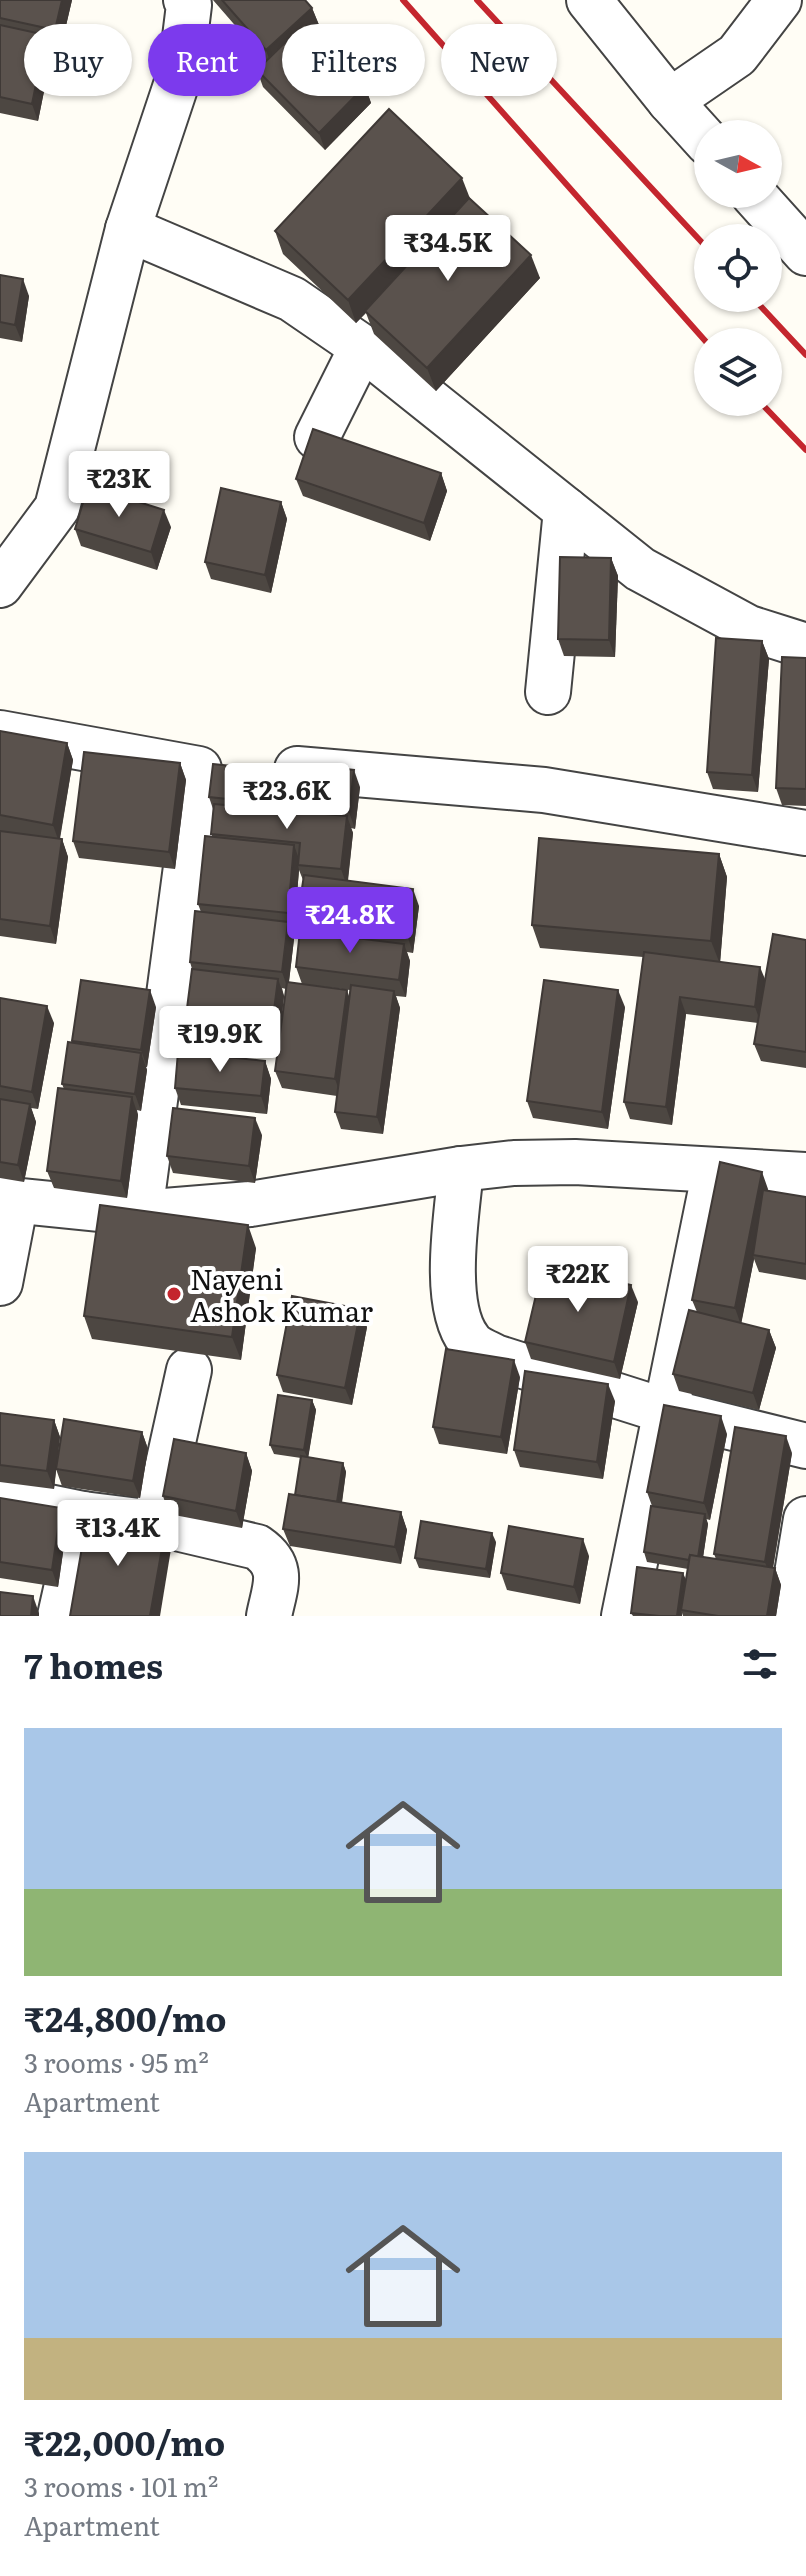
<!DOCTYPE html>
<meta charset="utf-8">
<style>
body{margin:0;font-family:Literata,serif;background:#f6f6f7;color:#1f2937;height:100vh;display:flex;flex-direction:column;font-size:30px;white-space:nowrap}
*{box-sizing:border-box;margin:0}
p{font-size:26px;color:#747a83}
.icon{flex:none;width:44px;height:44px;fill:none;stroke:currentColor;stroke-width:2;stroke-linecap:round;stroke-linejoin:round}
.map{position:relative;height:1616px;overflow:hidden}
.side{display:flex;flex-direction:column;background:#fff;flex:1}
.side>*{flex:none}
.guide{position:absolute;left:24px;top:24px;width:758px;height:72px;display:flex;gap:16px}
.needle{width:52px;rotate:98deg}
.fabs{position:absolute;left:694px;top:120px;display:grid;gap:16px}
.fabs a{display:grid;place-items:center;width:88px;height:88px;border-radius:50%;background:#fff;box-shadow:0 2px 6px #0004;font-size:40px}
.price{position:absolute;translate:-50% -68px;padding:0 18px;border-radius:8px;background:#fff;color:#222;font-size:26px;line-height:52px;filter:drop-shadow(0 2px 4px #0008)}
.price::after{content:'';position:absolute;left:50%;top:48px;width:24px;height:18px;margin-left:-12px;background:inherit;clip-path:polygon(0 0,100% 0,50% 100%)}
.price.selected{background:#7c3aed;color:#fff}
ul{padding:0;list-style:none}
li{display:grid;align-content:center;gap:16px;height:424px;padding:0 24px}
li span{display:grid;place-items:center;height:248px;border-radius:0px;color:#555}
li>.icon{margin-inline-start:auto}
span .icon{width:144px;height:144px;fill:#fffc;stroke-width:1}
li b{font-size:34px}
h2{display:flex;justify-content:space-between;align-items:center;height:96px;padding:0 24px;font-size:34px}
.chip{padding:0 28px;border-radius:36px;background:#fff;box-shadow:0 2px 6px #0004;font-size:28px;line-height:72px}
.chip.selected{background:#7c3aed;color:#fff}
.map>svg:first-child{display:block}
</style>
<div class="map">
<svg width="806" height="1616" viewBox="0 0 806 1616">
<rect width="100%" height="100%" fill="#fffdf5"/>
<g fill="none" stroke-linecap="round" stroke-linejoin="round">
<g stroke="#444" stroke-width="48">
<g id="minor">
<polyline points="589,0 670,101 708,143"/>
<polyline points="670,101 737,55 779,0"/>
<polyline points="753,194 806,253"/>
<polyline points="128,229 292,299 362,347 640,569 749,628 806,646"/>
<polyline points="317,437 362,347"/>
<polyline points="0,585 57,508 128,229 181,70 189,5 186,0"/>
<polyline points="548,692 566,510"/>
<polyline points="0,733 199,769 140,1213"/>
<polyline points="297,769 544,790 806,833"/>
<path d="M461,1169C457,1213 441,1304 469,1340C474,1348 486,1352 495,1357L665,1411L806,1446"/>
<polyline points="0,1199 140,1213 250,1204 461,1169 514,1163 575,1162 806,1175"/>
<polyline points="0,1283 16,1200"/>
<path d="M0,1497L83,1514L155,1523L257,1547C286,1567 275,1586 269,1616"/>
<polyline points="155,1523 189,1370"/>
<polyline points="60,1616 83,1514"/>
<polyline points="624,1616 715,1170"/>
<polyline points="790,1616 806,1519"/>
</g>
</g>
<use href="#minor" stroke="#fff" stroke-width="44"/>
<g stroke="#c4262e" stroke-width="6">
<polyline points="403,0 708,344"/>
<polyline points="477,0 708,249"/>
<polyline points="753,298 806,355"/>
<polyline points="760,402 806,450"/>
</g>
</g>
<g fill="#4d4742" fill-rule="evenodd">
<polygon points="0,0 72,0 61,47 50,45 52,52 38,121 0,113"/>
<polygon points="213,0 305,0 312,8 319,25 312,32 365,86 371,103 325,150 263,87 257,70 266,61"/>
<polygon points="470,198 540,278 436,391 374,334 366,313 356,323 283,254 275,231"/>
<polygon points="0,275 29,296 22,342 0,338"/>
<polygon points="441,473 447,491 430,541 303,496 296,479"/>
<polygon points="281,502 287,519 271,593 211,579 205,562"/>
<polygon points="171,527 157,570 81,546 75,529"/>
<polygon points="611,558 618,576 615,657 564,656 558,639"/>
<polygon points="762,641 769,659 758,792 713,789 707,772"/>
<polygon points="806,658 806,806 782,805 776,788"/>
<polygon points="0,731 67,743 73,760 60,839 62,839 68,857 56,944 0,936"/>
<polygon points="180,763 186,780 175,869 79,858 73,841"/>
<path d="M360,787L355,829L351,828L353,833L348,881L419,906L413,953L407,952L410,961L406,997L396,996L400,1008L383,1134L341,1129L335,1112L337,1096L282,1088L275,1071L286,989L282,988L284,996L278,1052L192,1041L185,1024L192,969L190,962L201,912L198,904L212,836L213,809L209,797ZM299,870L303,880L297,921L301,931L296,967L302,984L350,990L349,997L289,982L294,939L291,930H294Z"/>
<polygon points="719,854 727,877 720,962 765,980 806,940 806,1068 761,1061 754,1044 758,1023 686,1014 672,1125 630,1119 624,1102 643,957 540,948 532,925"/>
<polygon points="0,998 54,1023 38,1109 31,1108 36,1122 24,1182 0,1178"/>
<polygon points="156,1007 147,1067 146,1067 147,1070 141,1111 137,1110 138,1115 127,1198 54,1188 47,1171 64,1089 62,1084 73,1043 72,1041"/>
<polygon points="625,1007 608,1129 533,1118 527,1101"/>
<polygon points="265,1061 271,1079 267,1114 181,1105 175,1088"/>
<polygon points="262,1135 255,1183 173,1173 167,1156"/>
<polygon points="768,1189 768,1191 806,1197 806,1280 759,1272 754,1259 741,1323 769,1330 776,1348 759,1410 679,1391 673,1374 697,1312 692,1300"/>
<polygon points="256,1248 241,1360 92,1339 84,1316"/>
<polygon points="638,1302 620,1379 531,1359 525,1342"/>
<polygon points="367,1327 352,1405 283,1392 277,1375"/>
<polygon points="520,1377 507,1454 439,1444 433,1427"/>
<polygon points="312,1400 316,1410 308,1457 343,1463 346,1472 342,1503 401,1512 407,1530 401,1564 290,1546 283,1529 295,1495 301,1458 274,1454 270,1445"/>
<polygon points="615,1401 603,1479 520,1467 514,1450"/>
<polygon points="0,1413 54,1420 60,1437 56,1466 142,1432 148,1449 140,1498 62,1486 56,1469 54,1489 0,1482"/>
<polygon points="727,1434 710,1520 706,1519 708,1524 703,1557 716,1559 714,1554 792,1453 773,1568 775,1568 781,1585 776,1616 683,1616 682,1613 682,1616 633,1616 631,1613 686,1581 688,1569 647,1562 644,1552 652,1506 647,1492"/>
<polygon points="246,1453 252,1471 242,1528 169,1514 163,1496"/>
<polygon points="0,1498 61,1508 67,1525 58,1587 0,1578"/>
<polygon points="496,1542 490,1578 419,1568 415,1558"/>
<polygon points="589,1556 580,1604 507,1590 501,1573"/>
</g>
<g fill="#3f3936">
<polygon points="62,0 72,0 61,47 55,30"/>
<polygon points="312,8 319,25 272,67 266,50"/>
<polygon points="46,35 52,52 38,121 32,104"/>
<polygon points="365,86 371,103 325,150 319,133"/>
<polygon points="462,178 471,201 356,323 348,300"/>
<polygon points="531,255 540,278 436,391 427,368"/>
<polygon points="23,279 29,296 22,342 15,325"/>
<polygon points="441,473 447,491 430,541 424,523"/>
<polygon points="281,502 287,519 271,593 265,575"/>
<polygon points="164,510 171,527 157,570 151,552"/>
<polygon points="611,558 618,576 615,657 609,640"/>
<polygon points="762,641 769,659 758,792 752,775"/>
<polygon points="67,743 73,760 59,842 53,825"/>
<polygon points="180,763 186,780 175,869 169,852"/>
<polygon points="354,770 360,787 355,829 349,812"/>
<polygon points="347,816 353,833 347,886 341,869"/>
<polygon points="62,839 68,857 56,944 50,926"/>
<polygon points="294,845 300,862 298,865 299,870 294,930 288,913"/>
<polygon points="719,854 727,877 720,964 711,941"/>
<polygon points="413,889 419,906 413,953 407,935"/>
<polygon points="288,922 294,939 288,989 282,972"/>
<polygon points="404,944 410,961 406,997 399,980"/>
<polygon points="760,967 767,984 761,1024 755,1007"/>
<polygon points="278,979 284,996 278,1052 271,1034"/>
<polygon points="150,990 156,1007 147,1067 141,1050"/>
<polygon points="347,990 353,1008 341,1096 335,1079"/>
<polygon points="618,990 625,1007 608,1129 602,1112"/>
<polygon points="394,991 400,1008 383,1134 377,1117"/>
<polygon points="680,997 686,1014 672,1125 666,1107"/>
<polygon points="47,1006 54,1023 38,1109 32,1092"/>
<polygon points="141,1053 147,1070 141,1111 135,1094"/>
<polygon points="265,1061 271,1079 267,1114 261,1096"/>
<polygon points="132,1097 138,1115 127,1198 121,1181"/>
<polygon points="30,1104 36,1122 24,1182 18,1165"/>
<polygon points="255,1118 262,1135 255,1183 249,1166"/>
<polygon points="762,1172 768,1189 755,1255 753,1255 754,1259 741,1325 735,1308"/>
<polygon points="248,1225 256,1248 241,1360 232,1337"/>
<polygon points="631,1285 638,1302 620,1379 614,1362"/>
<polygon points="361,1309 367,1327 352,1405 345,1388"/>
<polygon points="769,1330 776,1348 759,1410 753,1393"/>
<polygon points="514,1360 520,1377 507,1454 501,1437"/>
<polygon points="608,1384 615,1401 603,1479 597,1462"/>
<polygon points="312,1400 316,1410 308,1459 304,1450"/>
<polygon points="721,1416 727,1434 710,1520 704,1503"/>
<polygon points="54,1420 60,1437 54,1489 47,1471"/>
<polygon points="142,1432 148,1449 140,1498 133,1481"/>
<polygon points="786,1436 792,1453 771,1579 765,1562"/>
<polygon points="246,1453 252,1471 242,1528 236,1511"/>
<polygon points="343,1463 346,1472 340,1514 337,1505"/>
<polygon points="61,1508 67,1525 58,1587 52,1570"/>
<polygon points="401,1512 407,1530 401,1564 395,1547"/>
<polygon points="705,1514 708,1524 701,1571 697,1562"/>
<polygon points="166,1526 172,1543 160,1616 150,1616"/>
<polygon points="492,1533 496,1542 490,1578 486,1569"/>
<polygon points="583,1539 589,1556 580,1604 574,1587"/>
<polygon points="775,1568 781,1585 776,1616 767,1616"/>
<polygon points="683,1573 687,1582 681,1610 682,1616 677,1616"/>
<polygon points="33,1596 39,1613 39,1616 31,1616"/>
</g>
<g fill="#5a524d" stroke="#3f3936" stroke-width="2">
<polygon points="0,0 62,0 55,30 0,18"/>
<polygon points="222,0 305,0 312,8 266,50"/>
<polygon points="304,24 365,86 319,133 257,70"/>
<polygon points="0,25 46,35 32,104 0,97"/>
<polygon points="389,109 462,178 348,300 275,231"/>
<polygon points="469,198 531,255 427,368 365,311"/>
<polygon points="0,275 23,279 15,325 0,322"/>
<polygon points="313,429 441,473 424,523 296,479"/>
<polygon points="88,486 164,510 151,552 75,529"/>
<polygon points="221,488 281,502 265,575 205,562"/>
<polygon points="560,557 611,558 609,640 558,639"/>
<polygon points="716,638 762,641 752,775 707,772"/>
<polygon points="782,657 806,658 806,789 776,788"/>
<polygon points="0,731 67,743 53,825 0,815"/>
<polygon points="84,752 180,763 169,852 73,841"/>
<polygon points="213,764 307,774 308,765 354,770 349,812 209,797"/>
<polygon points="214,804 347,816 341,869 298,865 300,843 211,834"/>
<polygon points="0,831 62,839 50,926 0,919"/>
<polygon points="205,836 294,845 288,913 198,904"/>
<polygon points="539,838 719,854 711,941 532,925"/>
<polygon points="304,875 413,889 407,935 297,921"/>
<polygon points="195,911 288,922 282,972 190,962"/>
<polygon points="300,931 404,944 399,980 296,967"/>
<polygon points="773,934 806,940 806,1052 754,1044"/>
<polygon points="644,952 760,967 755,1007 680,997 666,1107 624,1102"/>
<polygon points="192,969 278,979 271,1034 185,1024"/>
<polygon points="81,980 150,990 141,1050 72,1041"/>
<polygon points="544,980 618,990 602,1112 527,1101"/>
<polygon points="287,982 347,990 335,1079 275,1071"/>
<polygon points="351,985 394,991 377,1117 335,1112"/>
<polygon points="0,998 47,1006 32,1092 0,1086"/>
<polygon points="68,1042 141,1053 135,1094 62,1084"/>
<polygon points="178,1052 265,1061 261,1096 175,1088"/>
<polygon points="58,1088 132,1097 121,1181 47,1171"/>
<polygon points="0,1099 30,1104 18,1165 0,1162"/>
<polygon points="173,1108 255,1118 249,1166 167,1156"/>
<polygon points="720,1162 762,1172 735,1308 692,1300"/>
<polygon points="763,1190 806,1197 806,1264 753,1255"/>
<polygon points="100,1205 248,1225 232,1337 84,1316"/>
<polygon points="543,1265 631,1285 614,1362 525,1342"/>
<polygon points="292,1296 361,1309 345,1388 277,1375"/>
<polygon points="689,1310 769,1330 753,1393 673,1374"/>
<polygon points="446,1349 514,1360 501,1437 433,1427"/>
<polygon points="525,1371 608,1384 597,1462 514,1450"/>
<polygon points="278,1395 312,1400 304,1450 270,1445"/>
<polygon points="664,1405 721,1416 704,1503 647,1492"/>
<polygon points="0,1413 54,1420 47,1471 0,1465"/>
<polygon points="64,1419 142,1432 133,1481 56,1469"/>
<polygon points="735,1427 786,1436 765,1562 714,1554"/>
<polygon points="174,1439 246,1453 236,1511 163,1496"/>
<polygon points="301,1456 343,1463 337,1502 295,1495"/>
<polygon points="289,1494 401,1512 395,1547 283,1529"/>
<polygon points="0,1498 61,1508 52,1570 0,1562"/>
<polygon points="651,1506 705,1514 698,1557 690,1555 689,1560 644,1552"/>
<polygon points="88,1513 166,1526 150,1616 70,1616"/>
<polygon points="421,1521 492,1533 486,1569 415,1558"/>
<polygon points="509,1526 583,1539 574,1587 501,1573"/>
<polygon points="690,1555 775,1568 767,1616 718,1616 681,1610"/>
<polygon points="637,1567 683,1573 677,1616 659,1616 631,1613"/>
<polygon points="0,1592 33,1596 31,1616 0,1616"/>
</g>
<circle fill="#c4262e" stroke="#fff" stroke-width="3" cx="174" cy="1294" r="8"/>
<g text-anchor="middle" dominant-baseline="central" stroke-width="8" stroke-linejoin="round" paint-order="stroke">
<g font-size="28" fill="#111" stroke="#fff" text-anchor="start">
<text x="190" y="1278">Nayeni<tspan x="190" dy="32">Ashok Kumar</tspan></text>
</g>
</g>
</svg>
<div class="fabs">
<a><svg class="needle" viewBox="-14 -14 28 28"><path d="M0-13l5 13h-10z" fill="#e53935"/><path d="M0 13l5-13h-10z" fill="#747a83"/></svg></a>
<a><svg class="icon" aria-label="locate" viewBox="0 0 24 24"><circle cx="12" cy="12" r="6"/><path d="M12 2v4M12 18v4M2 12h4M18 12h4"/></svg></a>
<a><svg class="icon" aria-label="layers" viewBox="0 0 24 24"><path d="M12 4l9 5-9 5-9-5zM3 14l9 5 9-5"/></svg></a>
</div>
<b class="price" style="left:448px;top:283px">₹34.5K</b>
<b class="price" style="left:119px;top:519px">₹23K</b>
<b class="price" style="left:287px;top:831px">₹23.6K</b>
<b class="price selected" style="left:350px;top:955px">₹24.8K</b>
<b class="price" style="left:220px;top:1074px">₹19.9K</b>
<b class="price" style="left:578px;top:1314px">₹22K</b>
<b class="price" style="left:118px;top:1568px">₹13.4K</b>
<div class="guide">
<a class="chip">Buy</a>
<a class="chip selected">Rent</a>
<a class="chip">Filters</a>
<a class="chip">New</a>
</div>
</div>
<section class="side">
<h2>7 homes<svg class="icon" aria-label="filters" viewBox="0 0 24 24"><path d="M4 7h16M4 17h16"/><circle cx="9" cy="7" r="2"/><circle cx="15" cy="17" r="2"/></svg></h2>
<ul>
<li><span style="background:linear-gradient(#a9c7e8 65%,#8fb573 0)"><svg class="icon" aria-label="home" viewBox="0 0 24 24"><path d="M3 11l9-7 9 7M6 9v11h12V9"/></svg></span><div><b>₹24,800/mo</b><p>3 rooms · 95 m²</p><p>Apartment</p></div></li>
<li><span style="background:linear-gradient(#a9c7e8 75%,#c2b280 0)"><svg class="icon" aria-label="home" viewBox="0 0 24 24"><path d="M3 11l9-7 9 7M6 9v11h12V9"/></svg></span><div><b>₹22,000/mo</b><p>3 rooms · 101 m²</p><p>Apartment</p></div></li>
</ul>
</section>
